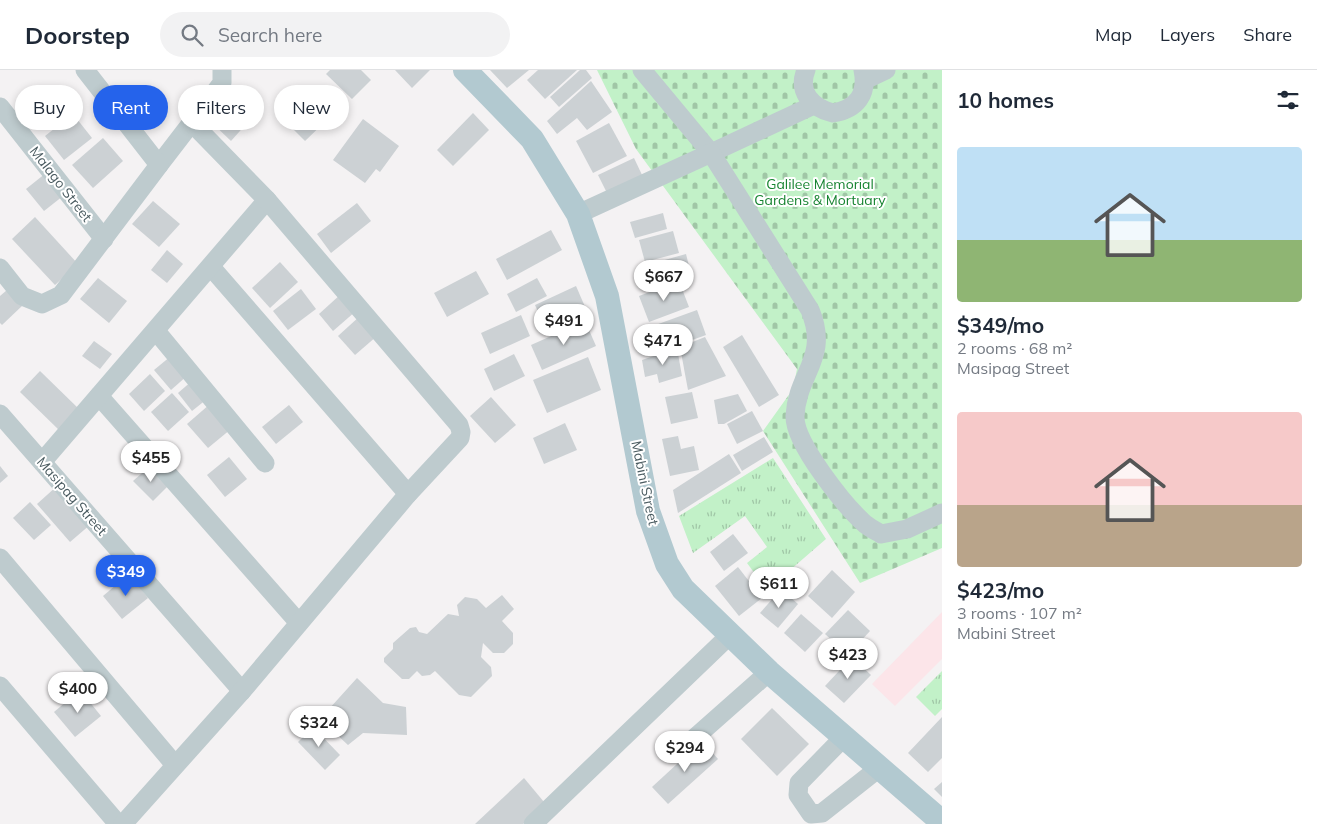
<!DOCTYPE html>
<meta charset="utf-8">
<style>
body{margin:0;font-family:Mulish,sans-serif;background:#f2f2f3;color:#1f2937;height:100vh;display:flex;flex-direction:column;font-size:19px;white-space:nowrap}
*{box-sizing:border-box;margin:0}
p{font-size:16px;color:#747a83}
.icon{flex:none;width:28px;height:28px;fill:none;stroke:currentColor;stroke-width:2;stroke-linecap:round;stroke-linejoin:round}
.map{position:relative;flex:1;overflow:hidden}
.side{display:flex;flex-direction:column;background:#fff;width:375px}
.side>*{flex:none}
.hud{position:absolute;left:15px;top:15px;width:475px;height:45px;display:flex;gap:10px}
.price{position:absolute;translate:-50% -42px;padding:0 11px;border-radius:18px;background:#fff;color:#222;font-size:16px;line-height:32px;filter:drop-shadow(0 1px 2px #0008)}
.price::after{content:'';position:absolute;left:50%;top:30px;width:15px;height:11px;margin-left:-8px;background:inherit;clip-path:polygon(0 0,100% 0,50% 100%)}
.price.selected{background:#2563eb;color:#fff}
ul{padding:0;list-style:none}
li{display:grid;align-content:center;gap:10px;height:265px;padding:0 15px}
li span{display:grid;place-items:center;height:155px;border-radius:5px;color:#555}
li>.icon{margin-inline-start:auto}
span .icon{width:90px;height:90px;fill:#fffc;stroke-width:1}
li b{font-size:21px}
h2{display:flex;justify-content:space-between;align-items:center;height:60px;padding:0 15px;font-size:21px}
.pill{padding:0 18px;border-radius:22px;background:#fff;box-shadow:0 2px 8px #0003;font-size:18px;line-height:45px}
.pill.selected{background:#2563eb;color:#fff}
header{display:flex;align-items:center;gap:30px;box-sizing:border-box;height:70px;padding:0 25px;background:#fff;border-bottom:1px solid #e0e1e3}
header strong{font-size:24px}
nav{display:flex;gap:28px;margin-inline-start:auto;font-size:18px}
.search{width:350px;height:45px;background:#f2f2f3;display:flex;align-items:center;gap:12px;box-sizing:border-box;padding:0 18px;border-radius:28px;color:#747a83;font-size:19px}
main{display:flex;flex:1;min-height:0}
.map>svg:first-child{display:block}
</style>
<header>
<strong>Doorstep</strong>
<div class="search"><svg class="icon" aria-label="search" viewBox="0 0 24 24"><circle cx="10" cy="10" r="6"/><path d="M15 15l6 6"/></svg>Search here</div>
<nav><a>Map</a><a>Layers</a><a>Share</a></nav>
</header>
<main>
<div class="map">
<svg width="942" height="754" viewBox="0 0 942 754">
<defs>
<pattern id="grass-tufts" width="24" height="20" patternUnits="userSpaceOnUse" patternTransform="scale(1.25)"><rect width="24" height="20" fill="#c2f1c8"/><path d="M3 7l-1-3M5 7V3M7 7l1-3M15 17l-1-3M17 17v-4M19 17l1-3" fill="none" stroke="#a0c6a6"/></pattern>
<pattern id="cemetery-stones" width="16" height="16" patternUnits="userSpaceOnUse" patternTransform="scale(1.25)"><rect width="16" height="16" fill="#c2f1c8"/><path d="M2 7V4a2 2 0 0 1 4 0v3zM10 15v-3a2 2 0 0 1 4 0v3z" fill="#a0c6a6"/></pattern>
</defs>
<rect width="100%" height="100%" fill="#f4f2f3"/>
<polygon fill="#fce5e9" points="942,542 942,589 895,636 872,614"/>
<g fill="url(#grass-tufts)">
<polygon points="773,388 826,469 767,520 747,493 767,477 745,446 693,483 679,446"/>
<polygon points="942,601 942,639 935,646 916,627"/>
</g>
<polygon fill="url(#cemetery-stones)" points="597,0 942,0 942,478 860,513 763,361 793,319 797,299 636,79"/>
<g fill="#ccd1d4">
<polygon points="330,0 361,0 371,10 352,29 326,4"/>
<polygon points="395,0 430,0 412,18"/>
<polygon points="490,0 529,0 507,18"/>
<polygon points="538,0 577,0 545,29 527,10"/>
<polygon points="580,0 586,0 592,8 559,37 550,27"/>
<polygon points="591,11 612,42 587,60 577,48 557,64 547,51"/>
<polygon points="242,16 263,35 231,71 210,51"/>
<polygon points="323,17 336,30 327,39 331,46 305,71 286,52"/>
<polygon points="473,43 489,60 453,96 437,80"/>
<polygon points="73,44 92,68 64,90 45,66"/>
<polygon points="363,49 399,76 380,102 376,99 365,113 333,90"/>
<polygon points="609,53 627,86 593,103 576,71"/>
<polygon points="103,68 123,91 93,118 72,95"/>
<polygon points="634,88 643,107 608,125 598,105"/>
<polygon points="46,103 63,126 44,141 26,119"/>
<polygon points="153,131 180,154 159,177 132,154"/>
<polygon points="357,133 371,151 331,183 317,164"/>
<polygon points="663,143 667,159 635,168 630,152"/>
<polygon points="35,147 78,194 55,215 12,169"/>
<polygon points="551,160 562,180 507,210 496,189"/>
<polygon points="673,161 679,183 645,192 639,170"/>
<polygon points="167,180 183,194 167,213 151,200"/>
<polygon points="686,184 691,204 659,213 654,193"/>
<polygon points="280,192 298,212 270,238 252,218"/>
<polygon points="476,201 489,224 447,247 434,223"/>
<polygon points="98,208 127,231 109,253 80,229"/>
<polygon points="537,208 547,226 516,242 507,224"/>
<polygon points="679,211 689,237 649,252 639,226"/>
<polygon points="576,216 589,246 548,264 535,235"/>
<polygon points="301,219 316,239 288,260 273,241"/>
<polygon points="7,220 22,236 2,255 0,253 0,226"/>
<polygon points="341,224 356,241 333,261 319,244"/>
<polygon points="697,240 706,265 659,282 650,257"/>
<polygon points="521,245 530,266 490,284 481,263"/>
<polygon points="360,246 377,266 355,285 338,266"/>
<polygon points="585,251 596,276 542,300 531,275"/>
<polygon points="742,265 779,325 759,337 723,277"/>
<polygon points="705,267 726,306 688,320 680,277"/>
<polygon points="94,271 112,284 100,299 82,286"/>
<polygon points="677,278 682,306 659,313 657,304 645,307 642,290"/>
<polygon points="514,284 525,306 494,321 484,299"/>
<polygon points="171,286 188,305 171,320 154,300"/>
<polygon points="588,287 601,320 547,343 533,310"/>
<polygon points="40,301 80,340 60,361 20,322"/>
<polygon points="150,304 165,321 144,341 129,324"/>
<polygon points="193,310 207,329 192,341 178,323"/>
<polygon points="692,322 698,348 671,354 665,327"/>
<polygon points="172,323 189,342 168,361 151,342"/>
<polygon points="738,324 747,341 724,354 718,354 714,330"/>
<polygon points="491,327 516,355 495,373 470,346"/>
<polygon points="210,334 231,359 208,378 187,354"/>
<polygon points="289,335 303,352 276,374 262,357"/>
<polygon points="752,341 763,361 737,374 727,354"/>
<polygon points="565,353 577,380 544,394 533,368"/>
<polygon points="678,366 681,379 694,376 699,400 670,406 662,369"/>
<polygon points="764,367 773,382 742,401 733,385"/>
<polygon points="729,384 741,403 678,443 673,420"/>
<polygon points="229,387 247,409 225,427 207,405"/>
<polygon points="0,396 8,406 0,413"/>
<polygon points="150,396 169,415 153,431 133,411"/>
<polygon points="57,416 91,454 70,472 37,434"/>
<polygon points="30,432 51,455 34,470 13,448"/>
<polygon points="733,464 748,483 724,501 710,482"/>
<polygon points="738,497 762,528 739,546 715,516"/>
<polygon points="832,500 855,522 832,548 808,526"/>
<polygon points="129,504 148,528 122,549 103,526"/>
<polygon points="781,519 798,534 778,558 760,543"/>
<polygon points="502,525 514,539 502,551 513,563 513,574 504,583 493,583 483,573 481,587 491,597 492,606 471,627 459,625 435,601 430,605 422,606 417,601 409,609 402,609 384,592 384,588 393,579 393,573 410,558 416,557 419,562 427,564 448,544 459,546 457,535 465,527 477,529 486,538"/>
<polygon points="848,540 870,561 848,585 825,564"/>
<polygon points="801,544 823,563 805,582 784,563"/>
<polygon points="852,587 871,605 844,633 825,616"/>
<polygon points="357,608 383,633 406,637 407,665 363,663 348,675 320,649"/>
<polygon points="80,620 101,646 75,667 54,642"/>
<polygon points="772,638 809,674 777,706 741,669"/>
<polygon points="942,647 942,688 928,702 908,683"/>
<polygon points="313,657 340,685 325,700 298,672"/>
<polygon points="702,671 718,689 668,734 652,717"/>
<polygon points="524,708 544,732 523,754 475,754"/>
<polygon points="942,712 942,727 934,719"/>
</g>
<g fill="none" stroke-linecap="round" stroke-linejoin="round">
<g stroke="#becbce" stroke-width="19">
<polyline points="642,0 711,83 814,35"/>
<path d="M806,0C797,22 812,38 833,43C857,39 868,24 863,0"/>
<polyline points="865,10 886,0"/>
<polyline points="0,37 104,169"/>
<polyline points="159,95 222,13 222,0"/>
<path d="M578,144L711,83L810,240C830,288 797,303 795,346C794,373 845,436 865,454C870,458 876,461 881,464L907,459L942,443"/>
<polyline points="211,197 408,424"/>
<polyline points="0,198 22,226 42,234 61,225 159,95 85,0"/>
<polyline points="156,261 265,393"/>
<polyline points="99,326 299,553"/>
<polyline points="0,344 242,621"/>
<polyline points="42,392 267,130"/>
<polyline points="0,488 175,695"/>
<polyline points="0,616 118,754"/>
<polyline points="844,667 799,713 798,725 811,744 822,743 879,698"/>
<polyline points="682,679 769,602"/>
<polyline points="123,754 242,621 408,424 460,368 461,362 459,355 267,130 191,52"/>
<polyline points="533,754 731,564"/>
</g>
<polyline stroke="#b2c9d0" stroke-width="24" points="465,0 532,69 578,144 607,226 648,441 667,494 683,519 769,602 942,752"/>
</g>
<g text-anchor="middle" dominant-baseline="central" stroke-width="4" stroke-linejoin="round" paint-order="stroke">
<g font-size="14" fill="#4a5b60" stroke="#fff">
<text transform="translate(61 114) rotate(52)">Malago Street</text>
<text transform="translate(645 413) rotate(78)">Mabini Street</text>
<text transform="translate(72 426) rotate(49)">Masipag Street</text>
</g>
<g font-size="14" fill="#178431" stroke="#fff">
<text x="820" y="114">Galilee Memorial<tspan x="820" dy="16">Gardens &amp; Mortuary</tspan></text>
</g>
</g>
</svg>
<b class="price" style="left:664px;top:232px">$667</b>
<b class="price" style="left:564px;top:276px">$491</b>
<b class="price" style="left:663px;top:296px">$471</b>
<b class="price" style="left:151px;top:413px">$455</b>
<b class="price selected" style="left:126px;top:527px">$349</b>
<b class="price" style="left:779px;top:539px">$611</b>
<b class="price" style="left:848px;top:610px">$423</b>
<b class="price" style="left:78px;top:644px">$400</b>
<b class="price" style="left:319px;top:678px">$324</b>
<b class="price" style="left:685px;top:703px">$294</b>
<div class="hud">
<a class="pill">Buy</a>
<a class="pill selected">Rent</a>
<a class="pill">Filters</a>
<a class="pill">New</a>
</div>
</div>
<section class="side">
<h2>10 homes<svg class="icon" aria-label="filters" viewBox="0 0 24 24"><path d="M4 7h16M4 17h16"/><circle cx="9" cy="7" r="2"/><circle cx="15" cy="17" r="2"/></svg></h2>
<ul>
<li><span style="background:linear-gradient(#bfe0f5 60%,#8fb573 0)"><svg class="icon" aria-label="home" viewBox="0 0 24 24"><path d="M3 11l9-7 9 7M6 9v11h12V9"/></svg></span><div><b>$349/mo</b><p>2 rooms · 68 m²</p><p>Masipag Street</p></div></li>
<li><span style="background:linear-gradient(#f6c9c9 60%,#b9a48a 0)"><svg class="icon" aria-label="home" viewBox="0 0 24 24"><path d="M3 11l9-7 9 7M6 9v11h12V9"/></svg></span><div><b>$423/mo</b><p>3 rooms · 107 m²</p><p>Mabini Street</p></div></li>
</ul>
</section>
</main>
